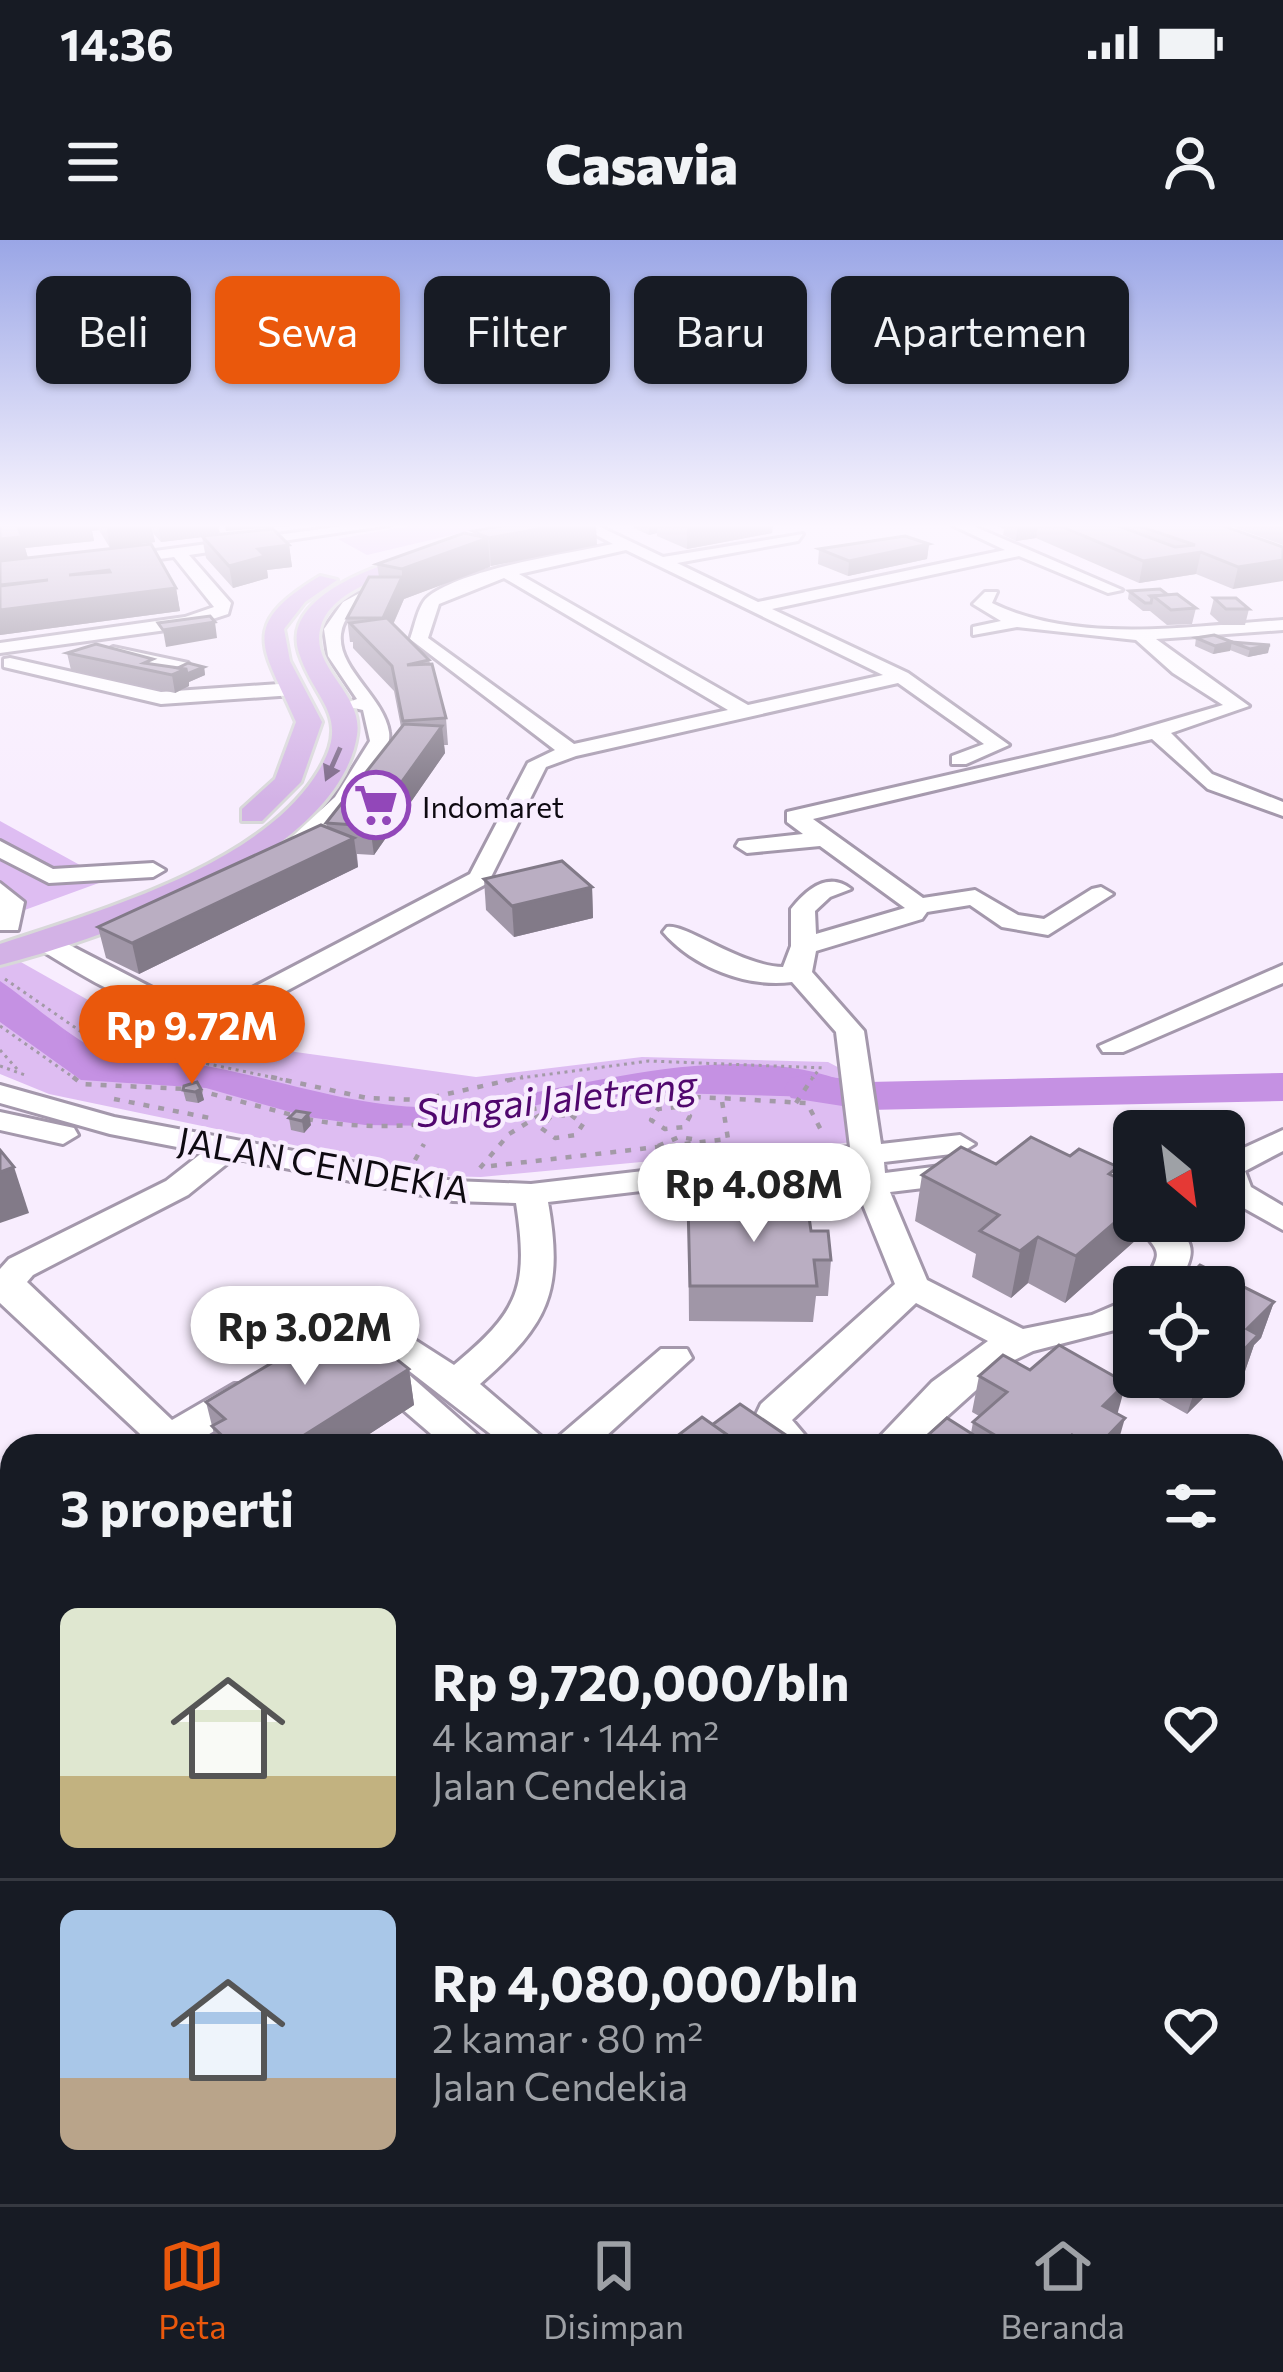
<!DOCTYPE html>
<html lang="id">
<meta charset="utf-8">
<style>
body{margin:0;font-family:Commissioner,sans-serif;background:#242831;color:#f1f3f6;height:100vh;display:flex;flex-direction:column;font-size:45px;white-space:nowrap}
*{box-sizing:border-box;margin:0}
p{font-size:39px;color:#9ea1a6}
.icon{flex:none;width:66px;height:66px;fill:none;stroke:currentColor;stroke-width:2;stroke-linecap:round;stroke-linejoin:round}
.map{position:relative;flex:1;overflow:hidden}
.details{position:absolute;left:0px;top:1194px;width:1284px;height:771px;display:flex;flex-direction:column;background:#171b24;border-radius:36px 36px 0 0;box-shadow:0 3px 9px #0004}
.details>*{flex:none}
.top-card{position:absolute;left:36px;top:36px;width:1212px;height:108px;display:flex;gap:24px}
.needle{width:78px;rotate:151deg}
.controls{position:absolute;left:1113px;top:870px;display:grid;gap:24px}
.controls a{display:grid;place-items:center;width:132px;height:132px;border-radius:18px;background:#171b24;box-shadow:0 3px 9px #0004;font-size:60px}
.price{position:absolute;translate:-50% -102px;padding:0 27px;border-radius:42px;background:#fff;color:#222;font-size:39px;line-height:78px;filter:drop-shadow(0 3px 6px #0008)}
.price::after{content:'';position:absolute;left:50%;top:72px;width:36px;height:27px;margin-left:-18px;background:inherit;clip-path:polygon(0 0,100% 0,50% 100%)}
.price.selected{background:#ea580c;color:#fff}
ul{padding:0;list-style:none}
li{display:flex;align-items:center;gap:36px;height:300px;padding:0 60px}
li+li{border-top:3px solid #363941}
li span{display:grid;place-items:center;flex:none;width:336px;height:240px;border-radius:18px;color:#555}
li>.icon{margin-inline-start:auto}
span .icon{width:144px;height:144px;fill:#fffc;stroke-width:1}
li b{font-size:51px}
h2{display:flex;justify-content:space-between;align-items:center;height:144px;padding:0 60px;font-size:51px}
.pill{padding:0 42px;border-radius:18px;background:#171b24;box-shadow:0 3px 9px #0004;font-size:42px;line-height:108px}
.pill.selected{background:#ea580c;color:#fff}
.status{display:flex;justify-content:space-between;align-items:center;height:84px;padding:0 60px;background:#171b24;direction:ltr}
.status svg{height:33px;fill:currentColor}
header{display:flex;justify-content:space-between;align-items:center;height:156px;padding:0 60px;background:#171b24;font-size:54px;font-weight:800}
.tab-bar{display:flex;justify-content:space-around;align-items:center;height:168px;border-top:3px solid #363941;background:#171b24;font-size:33px;color:#9ea1a6}
.tab-bar a{display:grid;justify-items:center;gap:6px}
.tab-bar .selected{color:#ea580c}
.map>svg:first-child{display:block}
</style>
<div class="status"><b>14:36</b><svg viewBox="0 0 49 12"><path d="M0 12V9h3v3zM5 12V6h3v6zM10 12V3h3v9zM15 12V0h3v12zM26 1h20v11H26zM47 4h2v5h-2z"/></svg></div>
<header><svg class="icon" aria-label="menu" viewBox="0 0 24 24"><path d="M4 6h16M4 12h16M4 18h16"/></svg>Casavia<svg class="icon" aria-label="person" viewBox="0 0 24 24"><circle cx="12" cy="8" r="4"/><path d="M4 21q1-7 8-7t8 7"/></svg></header>
<div class="map">
<svg width="1283" height="1964" viewBox="0 0 1283 1964">
<rect width="100%" height="100%" fill="#f8edfe"/>
<g fill="#debdf2">
<polygon points="414,285 494,285 367,315 338,299"/>
<polygon points="0,581 107,640 0,679"/>
<polygon points="19,721 143,791 476,837 642,817 828,822 851,834 854,902 481,937 442,936 49,854 0,834 0,727"/>
</g>
<path fill="#c591e3" d="M0,741C31,762 79,806 113,817C138,826 169,820 195,824C282,838 374,877 464,865C592,847 742,792 866,850V864L816,857L669,853L556,861L440,886L365,885L308,877L206,848L81,840L0,782Z"/>
<g fill="none" stroke-linecap="round" stroke-linejoin="round">
<polygon fill="#c591e3" fill-rule="evenodd" points="1283,833 1283,861 868,870 791,858 784,848 791,838 807,834 868,842"/>
<g stroke="#a498ac" stroke-width="6">
<g id="minor">
<polygon points="351,285 390,285 189,315 231,363 228,374 188,387 0,413 0,403 185,377 214,367 174,317 115,325 110,317"/>
<path d="M578,285H596L663,317L803,294L798,301L677,323L758,362L1005,310L952,285H971L1122,350L1108,353L1019,316L772,369L908,433L1009,505L966,524H952V516L984,504L898,443L576,516L546,527L488,643L245,773C167,792 97,744 34,706V696H52L168,756L229,760L470,634L528,523L555,510L410,399C415,386 418,364 429,356C466,328 566,314 613,304ZM626,310L883,435L748,465L519,334ZM504,338L728,470L574,504L428,398L439,364Z"/>
<path d="M395,334L409,337C387,353 345,361 341,394C337,429 384,457 389,492C395,525 313,623 281,617V607L335,557L370,501L363,470L341,465L357,459L328,416L324,389L343,362Z"/>
<path d="M985,352H997L992,363C1078,405 1191,386 1283,380V390L1156,399L1249,466L1171,493L1212,534L1283,562V576L1208,549L1152,499L813,579L923,658L975,650L1018,675L1044,679L1092,649L1101,647L1113,654L1048,695L1002,687L970,665L927,672L922,679L816,711L812,732L864,791L881,904L960,895L975,904L960,913L884,922L885,933L965,923L981,933L965,943L890,952L927,1040L1023,1089L1092,1075L1134,1057V1085L1033,1111L1004,1125L914,1206H871L932,1142L988,1101L916,1063L792,1180L814,1206H771L752,1183L761,1164L895,1044L855,945L853,926L548,962C564,1053 548,1084 480,1144L550,1204L661,1109H687L692,1118L595,1206H506L372,1102L322,1122L309,1118L304,1109C319,1085 353,1080 379,1077L454,1125C519,1071 529,1048 516,963L453,961L234,918L188,955L33,1035L27,1042L172,1180L234,1144H260L266,1154L260,1164L189,1206H153L0,1063V1029L9,1019L166,941L203,912L110,894L0,863V845L114,877L453,941L531,944L850,907L836,792L792,742C747,748 693,727 663,692L667,687C685,683 740,726 783,727L791,706V669C806,650 828,631 851,649L830,657L815,671L816,694L905,668L820,606L747,613L736,606L739,601L803,594L787,582V572L1114,497L1223,465L1173,433L1136,400L1017,387L973,395V387L1001,381L973,364Z"/>
<polygon points="113,407 188,423 191,427 182,432 107,416 104,412"/>
<polygon points="10,418 161,452 294,443 303,449 294,455 161,464 4,427 4,419"/>
<polygon points="0,601 53,629 153,623 165,630 153,637 49,643 0,618"/>
<polygon points="0,643 24,662 18,690 0,690"/>
<polygon points="1283,725 1283,743 1123,812 1103,812 1099,806"/>
<polygon points="0,872 74,888 78,895 63,904 0,890"/>
<polygon points="1283,890 1283,911 1245,931 1251,947 1283,966 1283,990 1224,957 1224,917"/>
<path d="M1135,981H1171C1199,1006 1194,1016 1176,1047H1142C1166,1005 1159,1016 1135,981Z"/>
<polygon points="378,1115 391,1119 490,1206 445,1206 365,1137 360,1128 365,1119"/>
<polygon points="1283,1915 1283,1964 1242,1964 1247,1953 1272,1953 1272,1919"/>
<polygon points="46,1953 107,1953 103,1964 41,1964"/>
<polygon points="445,1953 504,1953 500,1964 440,1964"/>
</g>
</g>
<g stroke="#d8d8d9" stroke-width="6">
<g id="major">
<path d="M431,310L441,316L438,320C403,330 333,346 321,386C308,427 364,453 357,495C339,617 104,699 0,725V704C98,671 253,628 314,538C355,477 316,465 299,413C279,353 390,321 431,310Z"/>
<path d="M320,336L337,340L305,362L284,389L290,421L322,482L301,542L262,581H242V569L275,539L296,482C264,407 236,387 320,336Z"/>
</g>
</g>
<g stroke="#a39aa7" stroke-width="3" stroke-dasharray="3 4.5" stroke-linecap="butt">
<polyline points="5,739 112,813 194,821 285,840"/>
<polyline points="0,786 77,840"/>
<polyline points="0,810 18,830"/>
<polyline points="0,826 28,836"/>
<polyline points="505,840 649,821 826,828"/>
<polyline points="811,840 820,828"/>
</g>
<g stroke="#a39aa7" stroke-width="4.5" stroke-dasharray="6 9" stroke-linecap="butt">
<polyline points="73,837 82,844 185,849"/>
<polyline points="271,837 367,858 420,860 523,837"/>
<polyline points="197,850 296,876"/>
<polyline points="114,859 215,879"/>
<polyline points="796,863 813,837"/>
<polygon points="677,867 690,876 684,887 665,889 651,880 658,869"/>
<polygon points="571,875 583,884 576,895 555,898 541,888 551,876"/>
<path d="M307,879C412,900 507,868 611,859C677,853 742,860 807,863L823,894"/>
<polyline points="658,906 679,897 698,900"/>
<polyline points="415,920 424,904"/>
<polyline points="491,926 728,899 722,861"/>
<polyline points="480,928 509,894 545,872"/>
</g>
<g stroke="#a39aa7" stroke-width="8" stroke-dasharray="9 15" stroke-linecap="butt">
<polyline points="0,1519 12,1518"/>
<polyline points="867,1953 875,1964"/>
</g>
<use href="#minor" fill="#fff" fill-rule="evenodd"/>
<use href="#major" fill="#d3b2e6" fill-rule="evenodd"/>
</g>
<g fill="#a096a7">
<polygon points="0,285 218,285 220,294 289,305 292,327 267,330 268,338 233,348 206,318 202,297 161,302 153,293 155,302 110,308 99,290 92,291 94,301 25,308 28,318 151,304 176,348 180,371 0,395"/>
<polygon points="634,285 773,285 772,293 687,309 657,296 657,293 649,295 634,288"/>
<polygon points="994,285 1221,285 1283,307 1233,349 1196,334 1139,343 1036,298 1016,301 1003,295 1004,289"/>
<polygon points="1227,285 1283,285 1283,305"/>
<polygon points="473,291 597,305 490,326 404,359 393,385 429,420 446,478 448,505 444,505 445,513 374,615 357,614 358,627 139,734 106,718 98,687 327,587 326,583 401,487 394,451 353,408 353,402 350,402 347,378 379,337 377,324 474,295"/>
<polygon points="929,304 927,319 848,336 818,324 819,309"/>
<polygon points="1129,351 1168,355 1196,368 1192,384 1167,385 1150,371 1143,371 1128,359"/>
<polygon points="1214,358 1249,369 1245,385 1222,385 1210,374"/>
<polygon points="1196,398 1231,402 1268,413 1248,417 1230,410 1213,414 1195,406"/>
<polygon points="67,413 178,428 204,427 205,435 189,442 189,446 175,453 71,430"/>
<polygon points="484,639 592,647 593,678 514,697 486,670"/>
<polygon points="201,849 204,860 198,863 186,861 183,850"/>
<polygon points="296,871 311,885 304,893 291,890 289,878"/>
<polygon points="996,924 1116,937 1137,999 1065,1063 1028,1043 1011,1058 972,1037 976,1014 915,981 922,935"/>
<polygon points="688,963 811,991 831,1020 828,1056 816,1056 813,1082 689,1081"/>
<polygon points="1224,1047 1274,1062 1261,1098 1254,1105 1245,1131 1224,1153 1214,1147 1187,1174 1114,1133 1123,1100 1114,1095 1124,1060 1134,1050 1134,1137 1224,1137"/>
<polygon points="409,1129 414,1165 351,1206 217,1206 206,1162"/>
<polygon points="1030,1130 1118,1174 1117,1206 916,1206 971,1193 973,1182 979,1176 972,1172 979,1136"/>
<polygon points="0,1721 12,1728 12,1921 9,1919 0,1952"/>
<polygon points="87,1953 397,1953 398,1957 394,1964 95,1964"/>
</g>
<g fill="#827a88">
<polygon points="42,285 98,285 99,290 92,291 94,301 25,308 28,318 0,322 0,299 18,287"/>
<polygon points="114,285 151,285 155,302 110,308 106,286"/>
<polygon points="158,285 218,285 220,295 161,302"/>
<polygon points="225,285 307,285 226,291"/>
<polygon points="559,285 596,285 597,305 491,326 489,298"/>
<polygon points="649,285 657,285 657,293 649,295"/>
<polygon points="680,285 773,285 772,293 687,309 687,287"/>
<polygon points="1018,285 1038,285 1036,298 1016,301"/>
<polygon points="488,298 490,327 404,359 385,402 383,378 402,337 402,329"/>
<polygon points="929,304 927,319 848,336 849,321"/>
<polygon points="289,305 292,327 267,330 268,338 233,348 229,326 258,309"/>
<polygon points="1201,312 1196,334 1139,343 1143,321"/>
<polygon points="1283,320 1283,341 1233,349 1238,327"/>
<polygon points="176,348 180,371 0,395 0,370"/>
<polygon points="215,382 217,398 166,407 163,390"/>
<polygon points="1232,402 1230,411 1213,414 1215,406"/>
<polygon points="1270,405 1268,413 1248,417 1250,409"/>
<polygon points="204,427 205,435 189,442 189,446 175,453 172,435 186,429"/>
<polygon points="442,486 445,513 374,615 370,586"/>
<polygon points="354,598 358,627 139,734 132,703"/>
<polygon points="592,647 593,678 514,697 512,666"/>
<polygon points="201,849 204,860 198,863 195,852"/>
<polygon points="309,873 311,885 304,893 302,881"/>
<polygon points="14,927 29,973 0,983 0,932"/>
<polygon points="1134,966 1134,981 1142,981 1137,999 1065,1063 1076,1016"/>
<polygon points="1038,997 1028,1043 1011,1058 1020,1011"/>
<polygon points="1274,1062 1261,1098 1254,1105 1245,1131 1224,1153 1247,1089"/>
<polygon points="409,1129 414,1165 351,1206 287,1206"/>
<polygon points="1199,1137 1217,1137 1214,1147 1187,1174"/>
<polygon points="1126,1143 1116,1179 1103,1166"/>
<polygon points="1125,1178 1117,1206 1098,1206"/>
<polygon points="12,1351 12,1397 5,1402 0,1391 0,1358"/>
<polygon points="12,1730 12,1759 2,1742"/>
<polygon points="2,1909 12,1924 12,1936 0,1952 0,1912"/>
<polygon points="383,1953 397,1953 398,1957 394,1964 377,1964"/>
</g>
<g fill="#baaec2" stroke="#827a88" stroke-width="3" fill-rule="evenodd">
<polygon points="0,285 42,285 18,287 22,297 0,299"/>
<polygon points="506,285 559,285 489,298 473,291"/>
<polygon points="1058,285 1116,285 1175,307 1195,305 1136,285 1221,285 1283,307 1283,320 1238,327 1201,312 1143,321"/>
<polygon points="273,289 289,305 258,309 265,316 229,326 202,296"/>
<polygon points="464,293 488,298 402,329 377,324"/>
<polygon points="905,296 929,304 849,321 819,309"/>
<path d="M151,304L176,348L0,370V346L48,340L0,345V321ZM109,330L110,332L69,335Z"/>
<polygon points="369,337 402,337 383,378 347,378"/>
<polygon points="1160,349 1168,355 1150,356 1152,358 1151,363 1145,363 1129,351"/>
<polygon points="1177,354 1196,368 1171,370 1153,356"/>
<polygon points="1214,358 1236,358 1249,369 1226,369"/>
<polygon points="210,376 215,382 163,390 158,383"/>
<polygon points="387,378 429,420 407,425 432,424 446,478 403,481 392,426 350,383"/>
<polygon points="1214,395 1232,402 1215,406 1196,398"/>
<polygon points="1231,402 1270,405 1250,409"/>
<polygon points="96,404 153,419 144,423 186,429 172,435 67,413"/>
<polygon points="188,423 204,427 187,434 186,429 178,428"/>
<polygon points="404,484 442,486 370,586 326,583"/>
<polygon points="321,585 354,598 132,703 98,687"/>
<polygon points="562,621 592,647 512,666 484,639"/>
<polygon points="197,842 201,849 195,852 183,850 184,846"/>
<polygon points="296,871 309,873 302,881 289,878"/>
<polygon points="1031,897 1070,916 1079,909 1118,927 1109,934 1134,946 1134,966 1076,1016 1038,997 1020,1011 980,991 999,975 922,935 961,907 996,924"/>
<polygon points="0,910 14,927 0,932"/>
<polygon points="688,963 807,963 811,991 828,991 831,1020 814,1020 817,1046 690,1046"/>
<polygon points="1200,1025 1274,1062 1247,1089 1258,1095 1237,1117 1226,1111 1224,1112 1224,1047 1178,1047"/>
<polygon points="1150,1036 1171,1047 1138,1047"/>
<polygon points="1134,1050 1134,1065 1124,1060"/>
<polygon points="346,1079 409,1129 287,1206 254,1206 251,1203 247,1206 233,1206 212,1186 225,1179 206,1162"/>
<polygon points="1134,1087 1134,1102 1124,1097"/>
<polygon points="1059,1105 1126,1143 1103,1166 1125,1178 1098,1206 1089,1206 1072,1195 1061,1206 1013,1206 973,1182 1007,1152 979,1136 1003,1115 1030,1130"/>
<polygon points="740,1164 802,1206 743,1206 712,1185"/>
<polygon points="702,1177 743,1206 664,1206"/>
<polygon points="947,1178 991,1206 916,1206"/>
<polygon points="12,1253 12,1351 0,1358 0,1260"/>
<polygon points="0,1721 12,1728 2,1742 12,1748 12,1764 0,1779"/>
<polygon points="12,1769 12,1817 0,1809 0,1784"/>
<polygon points="0,1815 12,1822 12,1909 0,1901"/>
<polygon points="97,1953 239,1953 253,1961 257,1953 383,1953 377,1964 115,1964"/>
</g>
<defs><path id="oneway-solid" d="M-6-.8H1V-3.2L6.5 0L1 3.2V.8H-6Z" transform="scale(3)"/></defs>
<use fill="#7a6686" href="#oneway-solid" transform="translate(333 524) rotate(114)"/>
<linearGradient id="sky" x2="0" y2="1"><stop stop-color="#9aa6e6"/><stop offset="0.51" stop-color="#fcf7ff"/><stop offset="1" stop-color="#fcf7ff" stop-opacity="0"/></linearGradient>
<rect width="1283" height="560" fill="url(#sky)"/>
<defs>
<g id="supermarket-ring" transform="scale(3.45)"><circle r="9.5" fill="#f8edfe" stroke="#9247b9" stroke-width="1.5"/><path d="M-6-5.5h2.5l.6 2H6L4.5 2H-2.5L-4.4-4H-6ZM-1.5 3.2a1.3 1.3 0 1 0 .1 0ZM3 3.2a1.3 1.3 0 1 0 .1 0Z" fill="#9247b9"/></g>
</defs>
<g fill-rule="evenodd">
<use href="#supermarket-ring" x="376" y="565"/>
</g>
<g text-anchor="middle" dominant-baseline="central" stroke-width="9" stroke-linejoin="round" paint-order="stroke">
<g font-size="30" fill="#0e0a11" stroke="#f8edfe" text-anchor="start">
<text x="422" y="565">Indomaret</text>
</g>
<g font-size="36" fill="#0e0a11" stroke="#f8edfe">
<text transform="translate(324 923) rotate(10)">JALAN CENDEKIA</text>
</g>
<g font-size="39" font-style="italic" fill="#50076e" stroke="#f8edfe">
<text transform="translate(556 857) rotate(-6)">Sungai Jaletreng</text>
</g>
</g>
</svg>
<div class="controls">
<a><svg class="needle" viewBox="-14 -14 28 28"><path d="M0-13l5 13h-10z" fill="#e53935"/><path d="M0 13l5-13h-10z" fill="#9ea1a6"/></svg></a>
<a><svg class="icon" aria-label="locate" viewBox="0 0 24 24"><circle cx="12" cy="12" r="6"/><path d="M12 2v4M12 18v4M2 12h4M18 12h4"/></svg></a>
</div>
<b class="price selected" style="left:192px;top:847px">Rp 9.72M</b>
<b class="price" style="left:754px;top:1005px">Rp 4.08M</b>
<b class="price" style="left:305px;top:1148px">Rp 3.02M</b>
<div class="top-card">
<a class="pill">Beli</a>
<a class="pill selected">Sewa</a>
<a class="pill">Filter</a>
<a class="pill">Baru</a>
<a class="pill">Apartemen</a>
</div>
<section class="details">
<h2>3 properti<svg class="icon" aria-label="filters" viewBox="0 0 24 24"><path d="M4 7h16M4 17h16"/><circle cx="9" cy="7" r="2"/><circle cx="15" cy="17" r="2"/></svg></h2>
<ul>
<li><span style="background:linear-gradient(#dfe7d0 70%,#c2b280 0)"><svg class="icon" aria-label="home" viewBox="0 0 24 24"><path d="M3 11l9-7 9 7M6 9v11h12V9"/></svg></span><div><b>Rp 9,720,000/bln</b><p>4 kamar · 144 m²</p><p>Jalan Cendekia</p></div><svg class="icon" aria-label="heart" viewBox="0 0 24 24"><path d="M12 20l-8-8c-3-5 5-10 8-4 3-6 11-1 8 4z"/></svg></li>
<li><span style="background:linear-gradient(#a9c7e8 70%,#b9a48a 0)"><svg class="icon" aria-label="home" viewBox="0 0 24 24"><path d="M3 11l9-7 9 7M6 9v11h12V9"/></svg></span><div><b>Rp 4,080,000/bln</b><p>2 kamar · 80 m²</p><p>Jalan Cendekia</p></div><svg class="icon" aria-label="heart" viewBox="0 0 24 24"><path d="M12 20l-8-8c-3-5 5-10 8-4 3-6 11-1 8 4z"/></svg></li>
</ul>
</section>
</div>
<nav class="tab-bar">
<a class="selected"><svg class="icon" aria-label="map" viewBox="0 0 24 24"><path d="M3 6l6-2 6 2 6-2v14l-6 2-6-2-6 2zM9 4v14M15 6v14"/></svg>Peta</a>
<a><svg class="icon" aria-label="saved" viewBox="0 0 24 24"><path d="M7 4h10v16l-5-4-5 4z"/></svg>Disimpan</a>
<a><svg class="icon" aria-label="home" viewBox="0 0 24 24"><path d="M3 11l9-7 9 7M6 9v11h12V9"/></svg>Beranda</a>
</nav>
